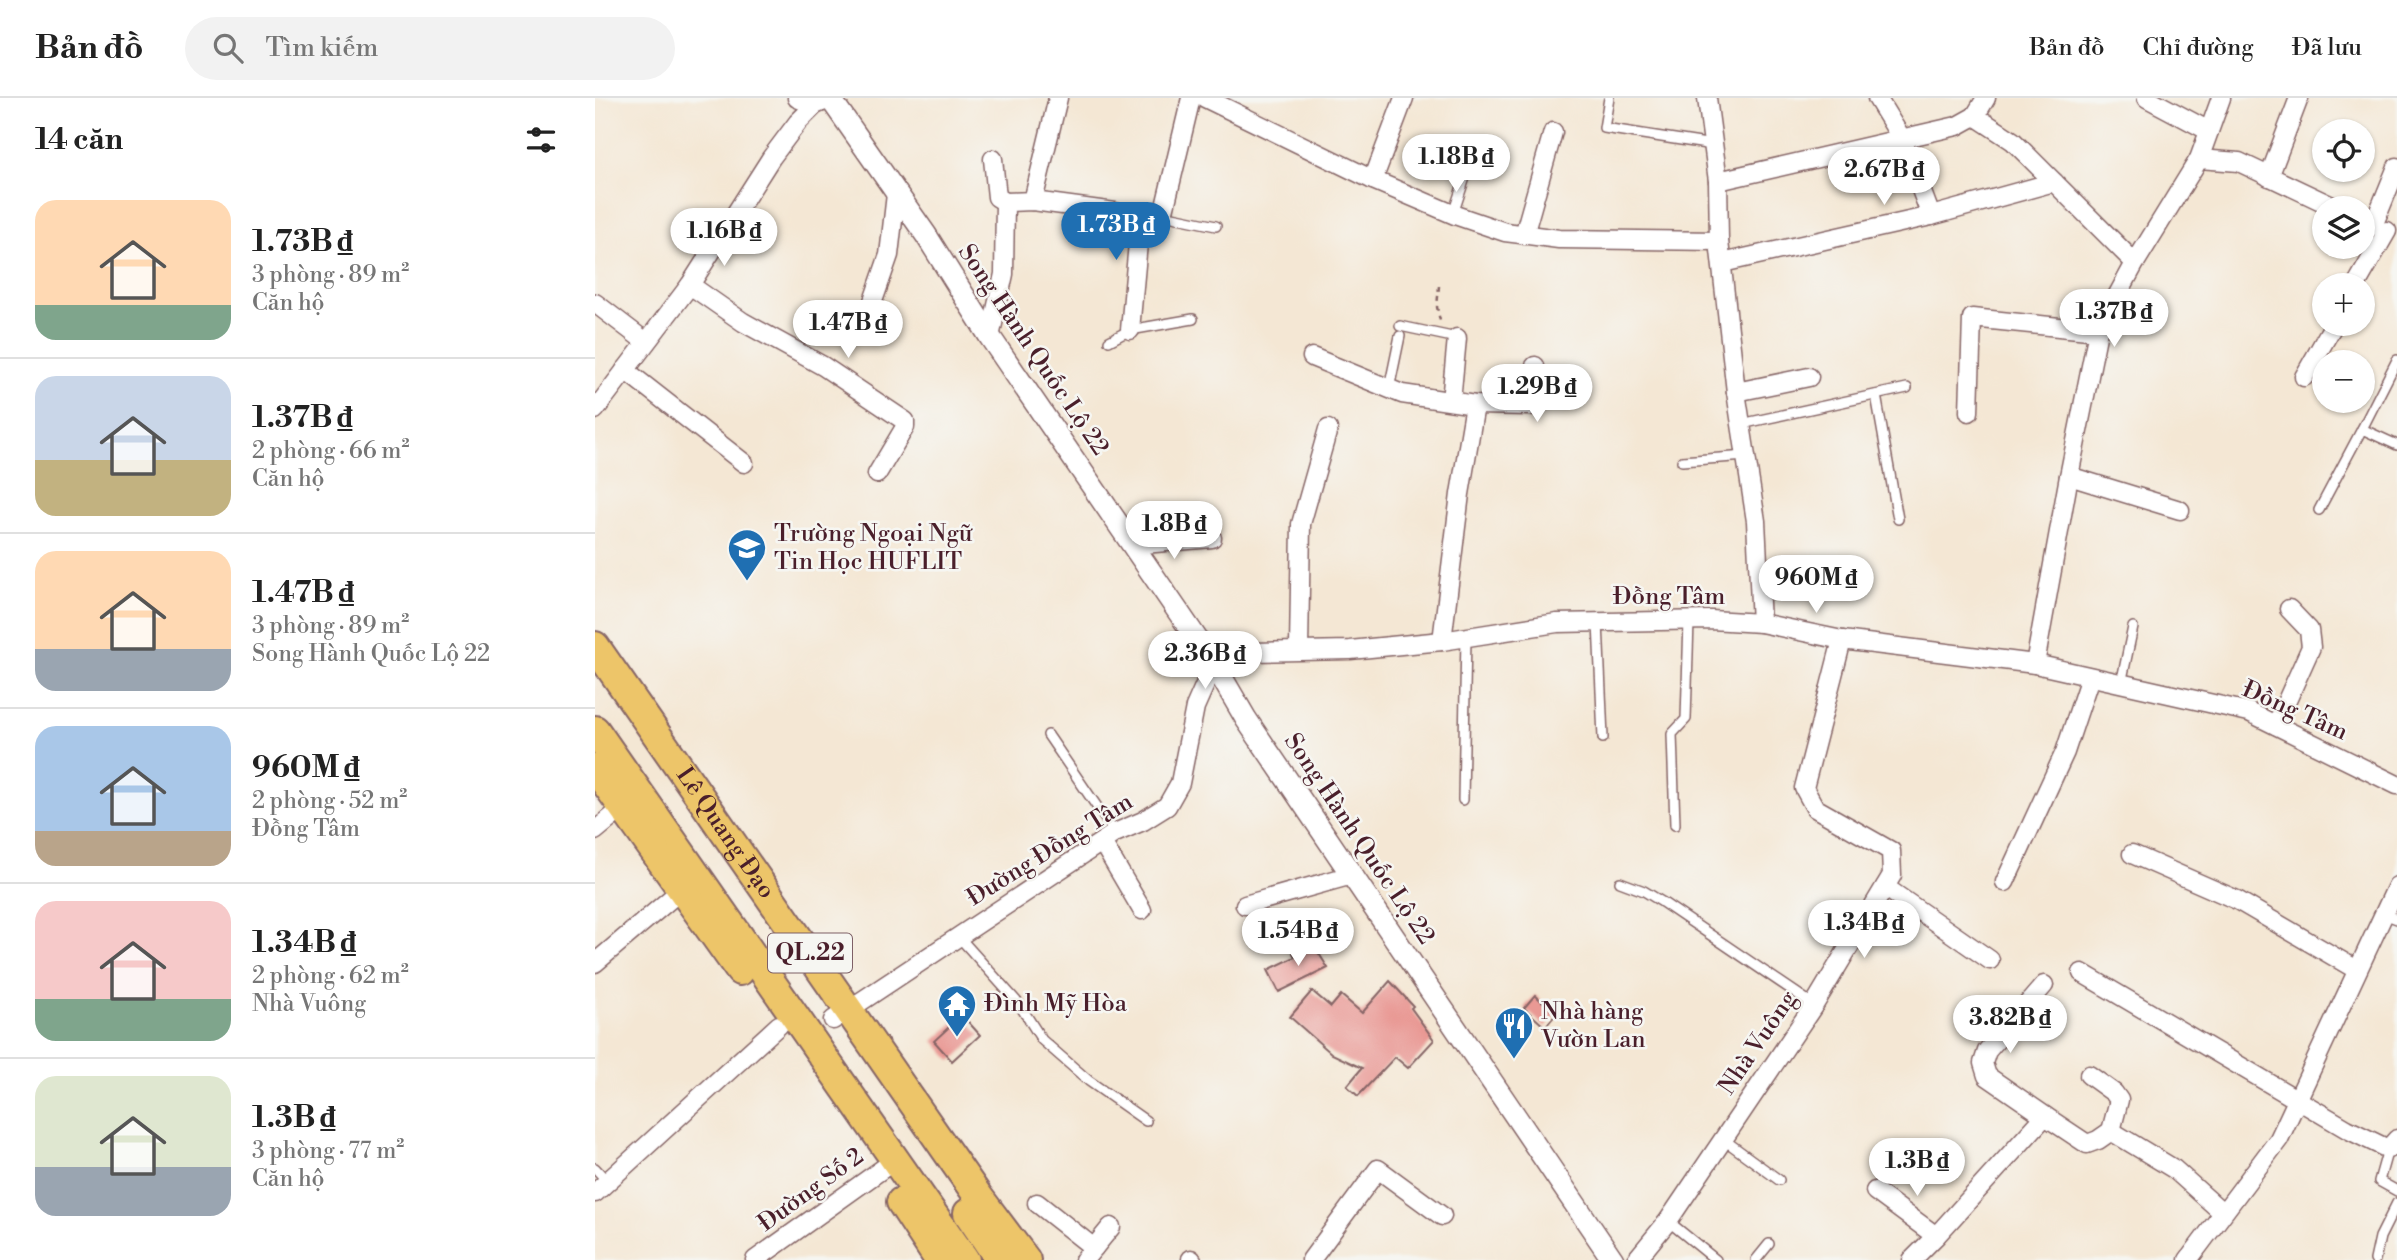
<!DOCTYPE html>
<html lang="vi">
<meta charset="utf-8">
<style>
body{margin:0;font-family:"Libre Bodoni",serif;background:#f2f2f2;color:#222;height:100vh;display:flex;flex-direction:column;font-size:26px;white-space:nowrap}
*{box-sizing:border-box;margin:0}
p{font-size:23px;color:#767676}
.icon{flex:none;width:38px;height:38px;fill:none;stroke:currentColor;stroke-width:2;stroke-linecap:round;stroke-linejoin:round}
.map{position:relative;flex:1;overflow:hidden}
.drawer{display:flex;flex-direction:column;background:#fff;width:595px}
.drawer>*{flex:none}
.buttons{position:absolute;left:1717px;top:21px;display:grid;gap:14px}
.buttons a{display:grid;place-items:center;width:63px;height:63px;border-radius:50%;background:#fff;box-shadow:0 2px 5px #0004;font-size:35px}
.price{position:absolute;translate:-50% -60px;padding:0 16px;border-radius:24px;background:#fff;color:#222;font-size:23px;line-height:46px;filter:drop-shadow(0 2px 4px #0008)}
.price::after{content:'';position:absolute;left:50%;top:42px;width:21px;height:16px;margin-left:-10px;background:inherit;clip-path:polygon(0 0,100% 0,50% 100%)}
.price.current{background:#1f6fb2;color:#fff}
ul{padding:0;list-style:none}
li{display:flex;align-items:center;gap:21px;height:175px;padding:0 35px}
li+li{border-top:2px solid #e0e0e0}
li span{display:grid;place-items:center;flex:none;width:196px;height:140px;border-radius:21px;color:#555}
li>.icon{margin-inline-start:auto}
span .icon{width:84px;height:84px;fill:#fffc;stroke-width:1}
li b{font-size:30px}
h2{display:flex;justify-content:space-between;align-items:center;height:84px;padding:0 35px;font-size:30px}
header{display:flex;align-items:center;gap:42px;box-sizing:border-box;height:98px;padding:0 35px;background:#fff;border-bottom:2px solid #e0e0e0}
header strong{font-size:33px}
nav{display:flex;gap:38px;margin-inline-start:auto;font-size:24px}
.search{width:490px;height:63px;background:#f2f2f2;display:flex;align-items:center;gap:18px;box-sizing:border-box;padding:0 24px;border-radius:38px;color:#767676;font-size:26px}
main{display:flex;flex:1;min-height:0}
.map>svg:first-child{display:block}
</style>
<header>
<strong>Bản đồ</strong>
<div class="search"><svg class="icon" aria-label="search" viewBox="0 0 24 24"><circle cx="10" cy="10" r="6"/><path d="M15 15l6 6"/></svg>Tìm kiếm</div>
<nav><a>Bản đồ</a><a>Chỉ đường</a><a>Đã lưu</a></nav>
</header>
<main>
<section class="drawer">
<h2>14 căn<svg class="icon" aria-label="filters" viewBox="0 0 24 24"><path d="M4 7h16M4 17h16"/><circle cx="9" cy="7" r="2"/><circle cx="15" cy="17" r="2"/></svg></h2>
<ul>
<li><span style="background:linear-gradient(#ffd9b3 75%,#7fa58c 0)"><svg class="icon" aria-label="home" viewBox="0 0 24 24"><path d="M3 11l9-7 9 7M6 9v11h12V9"/></svg></span><div><b>1.73B ₫</b><p>3 phòng · 89 m²</p><p>Căn hộ</p></div></li>
<li><span style="background:linear-gradient(#c9d6e8 60%,#c2b280 0)"><svg class="icon" aria-label="home" viewBox="0 0 24 24"><path d="M3 11l9-7 9 7M6 9v11h12V9"/></svg></span><div><b>1.37B ₫</b><p>2 phòng · 66 m²</p><p>Căn hộ</p></div></li>
<li><span style="background:linear-gradient(#ffd9b3 70%,#9aa5b1 0)"><svg class="icon" aria-label="home" viewBox="0 0 24 24"><path d="M3 11l9-7 9 7M6 9v11h12V9"/></svg></span><div><b>1.47B ₫</b><p>3 phòng · 89 m²</p><p>Song Hành Quốc Lộ 22</p></div></li>
<li><span style="background:linear-gradient(#a9c7e8 75%,#b9a48a 0)"><svg class="icon" aria-label="home" viewBox="0 0 24 24"><path d="M3 11l9-7 9 7M6 9v11h12V9"/></svg></span><div><b>960M ₫</b><p>2 phòng · 52 m²</p><p>Đồng Tâm</p></div></li>
<li><span style="background:linear-gradient(#f6c9c9 70%,#7fa58c 0)"><svg class="icon" aria-label="home" viewBox="0 0 24 24"><path d="M3 11l9-7 9 7M6 9v11h12V9"/></svg></span><div><b>1.34B ₫</b><p>2 phòng · 62 m²</p><p>Nhà Vuông</p></div></li>
<li><span style="background:linear-gradient(#dfe7d0 65%,#9aa5b1 0)"><svg class="icon" aria-label="home" viewBox="0 0 24 24"><path d="M3 11l9-7 9 7M6 9v11h12V9"/></svg></span><div><b>1.3B ₫</b><p>3 phòng · 77 m²</p><p>Căn hộ</p></div></li>
</ul>
</section>
<div class="map">
<svg width="1802" height="1162" viewBox="0 0 1802 1162">
<rect width="100%" height="100%" fill="#f6f6f2"/>
<filter id="ink" filterUnits="userSpaceOnUse"><feTurbulence type="fractalNoise" baseFrequency=".0143" numOctaves="2"/><feDisplacementMap in="SourceGraphic" scale="14" xChannelSelector="R" yChannelSelector="G"/><feConvolveMatrix kernelMatrix="1 2 1 2 8 2 1 2 1" color-interpolation-filters="sRGB"/></filter>
<filter id="wash" filterUnits="userSpaceOnUse"><feTurbulence type="fractalNoise" baseFrequency=".00686" numOctaves="4" result="noise"/><feDisplacementMap in="SourceGraphic" scale="28" xChannelSelector="R" yChannelSelector="G"/><feGaussianBlur stdDeviation="1.57" result="paint"/><feColorMatrix in="noise" values="0 0 0 0 0 0 0 0 0 0 0 0 0 0 0 0 0 1.4 0 .05"/><feComposite in="paint" operator="in"/></filter>
<g filter="url(#wash)">
<rect width="100%" height="100%" fill="#f4e7d4"/>
<g id="blocks">
<g fill="#e99994">
<polygon points="716,843 733,870 684,894 673,872 700,859 698,855"/>
<polygon points="795,883 818,908 816,910 839,942 813,970 800,959 763,998 752,988 767,970 737,956 695,919 717,893 736,909 746,897 767,915"/>
<polygon points="940,897 961,916 950,929 929,910"/>
<polygon points="367,917 385,937 357,963 339,943"/>
</g>
</g>
</g>
<g filter="url(#ink)">
<use href="#blocks" fill-opacity="0" stroke="#866566" stroke-width="2"/>
<g fill="none" stroke-linecap="round" stroke-linejoin="round">
<g stroke="#866566" stroke-width="12">
<g id="service">
<polyline points="1014,0 1009,30 1118,47"/>
<polyline points="858,116 880,49"/>
<polyline points="568,117 621,128"/>
<polyline points="805,228 862,240"/>
<polyline points="514,243 535,232 598,221"/>
<polyline points="794,291 805,238"/>
<polyline points="1281,297 1303,421"/>
<polyline points="1146,326 1312,290"/>
<polyline points="1767,331 1802,262"/>
<polyline points="1087,363 1151,358"/>
<polyline points="1724,412 1767,331 1802,347"/>
<polyline points="1003,524 1008,640"/>
<polyline points="1526,586 1538,529"/>
<polyline points="453,637 520,735"/>
<polyline points="868,702 871,539"/>
<polyline points="1080,727 1077,636 1091,621 1094,523"/>
<polyline points="1025,784 1049,793 1067,804 1219,907"/>
<polyline points="1789,816 1802,821"/>
<polyline points="364,839 424,906 447,942 494,983 551,1023"/>
<polyline points="1128,1041 1184,1082"/>
<polyline points="1793,1051 1784,1083 1802,1093"/>
<polyline points="0,1070 13,1084"/>
<polyline points="1073,1123 1121,1162"/>
<polyline points="1161,1162 1174,1146"/>
<polyline points="1780,1162 1785,1139 1802,1105"/>
</g>
</g>
<g stroke="#866566" stroke-width="21">
<g id="minor">
<polyline points="202,0 220,7"/>
<polyline points="610,0 778,82 860,117 910,134 964,141 1124,143"/>
<polyline points="1112,0 1123,83 1124,143 1141,294 1161,423 1166,525"/>
<polyline points="1282,0 1307,41 1336,118"/>
<polyline points="1552,0 1614,33"/>
<polyline points="1380,18 1391,0"/>
<polyline points="1604,61 1626,0"/>
<polyline points="1674,79 1704,0"/>
<polyline points="778,82 809,0"/>
<polyline points="1123,83 1362,28 1380,18 1418,43 1540,165"/>
<polyline points="438,103 463,0"/>
<polyline points="410,104 438,103 520,114"/>
<polyline points="1778,128 1802,69"/>
<polyline points="929,137 958,34"/>
<polyline points="1127,165 1336,118 1459,84"/>
<polyline points="95,187 148,224 228,268 310,323 310,329 282,376"/>
<polyline points="1761,187 1792,133"/>
<polyline points="0,205 51,244"/>
<polyline points="277,206 294,157 301,96"/>
<path d="M535,232L543,145C548,133 562,128 568,117L596,0"/>
<polyline points="395,239 409,176 410,104 402,99 398,61"/>
<polyline points="717,259 807,296 880,307 936,308 940,268"/>
<polyline points="30,272 149,365"/>
<polyline points="1709,279 1739,226"/>
<polyline points="1141,294 1214,279"/>
<polyline points="856,303 862,240"/>
<polyline points="0,312 95,187 176,60 203,24 220,7 237,0"/>
<polyline points="1374,314 1377,220 1503,233"/>
<polyline points="1474,378 1585,412"/>
<polyline points="537,447 617,440"/>
<polyline points="847,543 865,396 880,307"/>
<polyline points="704,552 706,426 733,331"/>
<polyline points="1440,566 1474,378 1503,233 1540,165 1604,61 1644,64 1741,110"/>
<polyline points="1681,627 1716,549 1714,532 1694,511"/>
<polyline points="0,733 34,705"/>
<polyline points="507,744 547,812"/>
<polyline points="1537,756 1642,802 1762,872"/>
<polyline points="1410,784 1470,654 1495,579"/>
<polyline points="1290,789 1395,862"/>
<polyline points="650,807 757,777"/>
<polyline points="0,865 86,792"/>
<polyline points="1487,875 1752,1031 1793,1051 1802,1041"/>
<polyline points="1449,887 1392,953 1388,965 1392,978 1450,1018"/>
<polyline points="238,922 520,735 548,723 572,708 585,685 600,609 619,566 656,554 755,552 847,543 962,525 1116,522 1166,525 1247,542 1440,566 1654,614 1802,687"/>
<polyline points="1494,977 1519,995 1524,1002 1516,1033"/>
<polyline points="1280,1093 1341,1138"/>
<polyline points="0,1095 184,927"/>
<polyline points="442,1105 499,1150"/>
<polyline points="596,1161 597,1162"/>
<polyline points="160,1162 300,1062"/>
<polyline points="489,1162 516,1129"/>
<polyline points="716,1162 783,1071 847,1118"/>
<polyline points="1041,1162 1073,1123 1219,907 1297,777 1296,753 1220,710 1209,690 1247,542"/>
<polyline points="1317,1162 1341,1138 1450,1018 1492,1046 1503,1042 1516,1033 1579,1071 1627,1114"/>
<polyline points="1593,1162 1684,1041 1802,788"/>
</g>
</g>
<g stroke="#866566" stroke-width="24">
<polyline id="tertiary" points="235,0 331,137 395,239 619,566 651,621 1018,1162"/>
</g>
<g stroke="#866566" stroke-width="32">
<g id="trunk">
<path id="s1" d="M0,548L383,1098L431,1162"/>
<polyline points="0,632 370,1162"/>
<polyline points="0,670 145,873"/>
<polyline points="306,1104 344,1162"/>
<polyline points="373,1115 405,1162"/>
</g>
</g>
<polyline stroke="#866566" stroke-width="2.5" stroke-dasharray="5 5" stroke-linecap="butt" points="844,188 842,209 845,223"/>
<use href="#service" stroke="#fff" stroke-width="9"/>
<use href="#minor" stroke="#fff" stroke-width="18"/>
<use href="#tertiary" stroke="#fff" stroke-width="21"/>
<use href="#trunk" stroke="#edc569" stroke-width="28"/>
</g>
</g>
<defs>
<g id="school-pin" transform="scale(2.0125)"><path d="M0 17L-7.5 6A9.5 9.5 0 1 1 7.5 6Z" fill="#1f6fb2" stroke="#f6f6f2"/><path d="M0-5L7-2L0 1L-7-2ZM-4 1L0 2.5L4 1V4Q0 6-4 4Z" fill="#fff"/></g>
<g id="temple-pin" transform="scale(2.0125)"><path d="M0 17L-7.5 6A9.5 9.5 0 1 1 7.5 6Z" fill="#1f6fb2" stroke="#f6f6f2"/><path d="M0-6L5-2H3V0L6.5 2.5H4V6H1.5V3h-3V6H-4V2.5H-6.5L-3 0V-2H-5Z" fill="#fff"/></g>
<g id="restaurant-pin" transform="scale(2.0125)"><path d="M0 17L-7.5 6A9.5 9.5 0 1 1 7.5 6Z" fill="#1f6fb2" stroke="#f6f6f2"/><path d="M-5-6h1v4h1v-4h1v4h1v-4h1v5L-1.5 .5V6h-2V.5L-5-1ZM5-6V6H3V1.5H1.5Q1.5-4 5-6Z" fill="#fff"/></g>
</defs>
<g fill-rule="evenodd">
<use href="#school-pin" x="152" y="450"/>
<use href="#temple-pin" x="362" y="906"/>
<use href="#restaurant-pin" x="919" y="928"/>
</g>
<g text-anchor="middle" dominant-baseline="central" stroke-width="5" stroke-linejoin="round" paint-order="stroke">
<rect fill="#f6f6f2" stroke="#7e6067" stroke-width="2" x="173" y="835.5" width="84" height="39" rx="5"/>
<g font-size="23" font-weight="bold" fill="#4a1f2b">
<text x="215" y="855">QL.22</text>
</g>
<g font-size="24" fill="#4a1f2b" stroke="#f6f6f2">
<text transform="translate(438 252) rotate(56)">Song Hành Quốc Lộ 22</text>
<text x="1074" y="499">Đồng Tâm</text>
<text transform="translate(1700 613) rotate(24)">Đồng Tâm</text>
<text stroke="none"><textPath href="#s1" startOffset="228">Lê Quang Đạo</textPath></text>
<text transform="translate(764 741) rotate(56)">Song Hành Quốc Lộ 22</text>
<text transform="translate(455 752) rotate(-32)">Đường Đồng Tâm</text>
<text transform="translate(1163 945) rotate(-56)">Nhà Vuông</text>
<text transform="translate(216 1092) rotate(-36)">Đường Số 2</text>
</g>
<g font-size="24" fill="#4a1f2b" stroke="#f6f6f2" text-anchor="start">
<text x="179" y="436">Trường Ngoại Ngữ<tspan x="179" dy="28">Tin Học HUFLIT</tspan></text>
<text x="389" y="906">Đình Mỹ Hòa</text>
<text x="946" y="914">Nhà hàng<tspan x="946" dy="28">Vườn Lan</tspan></text>
</g>
</g>
</svg>
<div class="buttons">
<a><svg class="icon" aria-label="locate" viewBox="0 0 24 24"><circle cx="12" cy="12" r="6"/><path d="M12 2v4M12 18v4M2 12h4M18 12h4"/></svg></a>
<a><svg class="icon" aria-label="layers" viewBox="0 0 24 24"><path d="M12 4l9 5-9 5-9-5zM3 14l9 5 9-5"/></svg></a>
<a>+</a>
<a>−</a>
</div>
<b class="price" style="left:861px;top:96px">1.18B ₫</b>
<b class="price" style="left:1289px;top:109px">2.67B ₫</b>
<b class="price current" style="left:521px;top:164px">1.73B ₫</b>
<b class="price" style="left:129px;top:170px">1.16B ₫</b>
<b class="price" style="left:1519px;top:251px">1.37B ₫</b>
<b class="price" style="left:253px;top:262px">1.47B ₫</b>
<b class="price" style="left:942px;top:326px">1.29B ₫</b>
<b class="price" style="left:579px;top:463px">1.8B ₫</b>
<b class="price" style="left:1221px;top:517px">960M ₫</b>
<b class="price" style="left:610px;top:593px">2.36B ₫</b>
<b class="price" style="left:1269px;top:862px">1.34B ₫</b>
<b class="price" style="left:703px;top:870px">1.54B ₫</b>
<b class="price" style="left:1415px;top:957px">3.82B ₫</b>
<b class="price" style="left:1322px;top:1100px">1.3B ₫</b>
</div>
</main>
